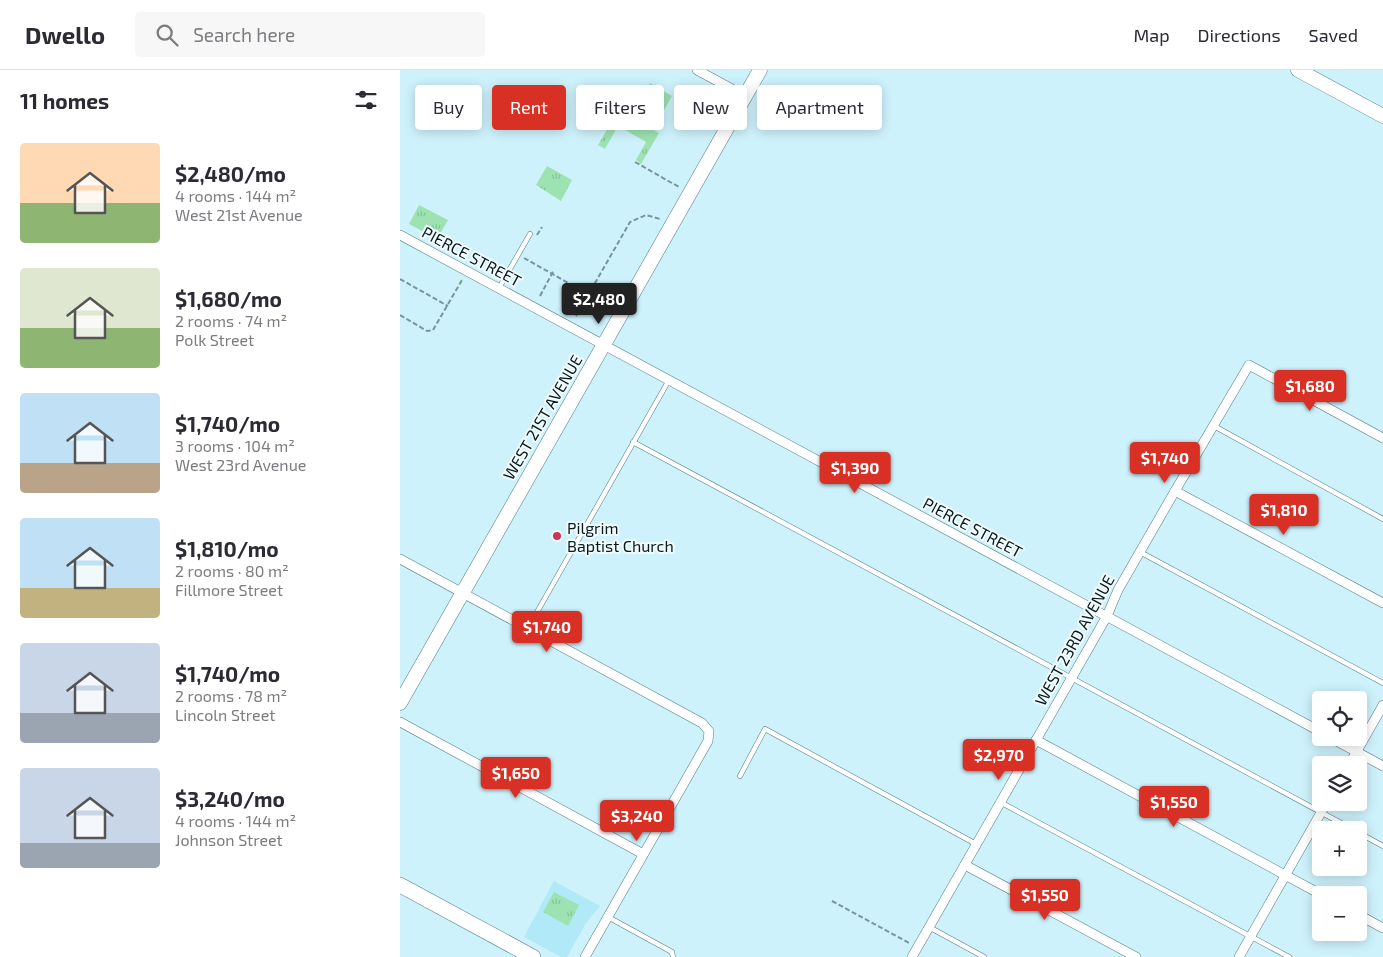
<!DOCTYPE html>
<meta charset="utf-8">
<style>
body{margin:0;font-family:"Exo 2",sans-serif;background:#f7f7f7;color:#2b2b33;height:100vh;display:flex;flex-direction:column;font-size:19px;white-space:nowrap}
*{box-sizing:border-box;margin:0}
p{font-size:16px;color:#7c7c81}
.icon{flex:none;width:28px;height:28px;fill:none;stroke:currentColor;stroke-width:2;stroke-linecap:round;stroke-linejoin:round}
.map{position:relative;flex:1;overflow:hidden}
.panel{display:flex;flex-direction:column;background:#fff;width:400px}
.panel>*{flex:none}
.top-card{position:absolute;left:15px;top:15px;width:475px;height:45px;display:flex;gap:10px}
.controls{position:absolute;left:912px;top:621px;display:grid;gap:10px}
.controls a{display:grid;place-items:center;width:55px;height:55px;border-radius:5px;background:#fff;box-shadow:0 2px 12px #0003;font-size:25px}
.price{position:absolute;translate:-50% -42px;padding:0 11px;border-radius:5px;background:#d93025;color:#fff;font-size:16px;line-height:32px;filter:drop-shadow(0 1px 2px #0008)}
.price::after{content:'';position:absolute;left:50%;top:30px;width:15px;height:11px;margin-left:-8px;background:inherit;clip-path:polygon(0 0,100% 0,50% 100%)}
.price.active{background:#222;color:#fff}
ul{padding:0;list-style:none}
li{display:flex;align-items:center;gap:15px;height:125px;padding:0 20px}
li span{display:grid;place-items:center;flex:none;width:140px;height:100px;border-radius:5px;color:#555}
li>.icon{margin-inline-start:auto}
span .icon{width:60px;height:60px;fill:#fffc;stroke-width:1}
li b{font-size:21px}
h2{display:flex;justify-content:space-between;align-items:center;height:60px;padding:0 20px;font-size:21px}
.chip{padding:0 18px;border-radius:5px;background:#fff;box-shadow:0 2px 12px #0003;font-size:18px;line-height:45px}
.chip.active{background:#d93025;color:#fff}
header{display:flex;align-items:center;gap:30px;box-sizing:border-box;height:70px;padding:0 25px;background:#fff;border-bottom:1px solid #e1e1e2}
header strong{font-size:24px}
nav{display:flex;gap:28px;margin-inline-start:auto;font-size:18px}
.search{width:350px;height:45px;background:#f7f7f7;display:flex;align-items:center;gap:12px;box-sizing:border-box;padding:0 18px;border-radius:5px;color:#7c7c81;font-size:19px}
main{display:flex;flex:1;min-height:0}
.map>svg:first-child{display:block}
</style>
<header>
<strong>Dwello</strong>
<div class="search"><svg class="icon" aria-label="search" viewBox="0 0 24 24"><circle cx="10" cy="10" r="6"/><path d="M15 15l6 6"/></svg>Search here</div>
<nav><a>Map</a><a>Directions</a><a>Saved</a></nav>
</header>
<main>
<section class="panel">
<h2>11 homes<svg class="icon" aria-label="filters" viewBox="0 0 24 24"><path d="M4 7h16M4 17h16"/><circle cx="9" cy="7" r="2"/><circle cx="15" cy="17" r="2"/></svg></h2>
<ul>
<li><span style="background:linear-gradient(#ffd9b3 60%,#8fb573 0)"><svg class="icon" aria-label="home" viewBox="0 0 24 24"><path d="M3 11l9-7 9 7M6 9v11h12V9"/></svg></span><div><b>$2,480/mo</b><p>4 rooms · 144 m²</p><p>West 21st Avenue</p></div></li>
<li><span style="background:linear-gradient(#dfe7d0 60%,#8fb573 0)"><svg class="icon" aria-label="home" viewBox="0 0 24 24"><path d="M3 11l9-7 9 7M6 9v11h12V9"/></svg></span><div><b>$1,680/mo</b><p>2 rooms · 74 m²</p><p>Polk Street</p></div></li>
<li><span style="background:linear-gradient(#bfe0f5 70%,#b9a48a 0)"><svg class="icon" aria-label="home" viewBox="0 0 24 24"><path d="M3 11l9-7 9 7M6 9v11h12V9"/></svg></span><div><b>$1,740/mo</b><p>3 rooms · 104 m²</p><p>West 23rd Avenue</p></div></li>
<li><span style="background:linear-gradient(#bfe0f5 70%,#c2b280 0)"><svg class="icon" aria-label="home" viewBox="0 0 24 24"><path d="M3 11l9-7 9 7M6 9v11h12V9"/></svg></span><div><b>$1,810/mo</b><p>2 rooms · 80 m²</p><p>Fillmore Street</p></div></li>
<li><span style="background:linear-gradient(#c9d6e8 70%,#9aa5b1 0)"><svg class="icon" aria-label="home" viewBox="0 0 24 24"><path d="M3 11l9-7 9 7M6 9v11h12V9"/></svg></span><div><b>$1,740/mo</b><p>2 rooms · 78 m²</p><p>Lincoln Street</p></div></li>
<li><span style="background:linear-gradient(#c9d6e8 75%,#9aa5b1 0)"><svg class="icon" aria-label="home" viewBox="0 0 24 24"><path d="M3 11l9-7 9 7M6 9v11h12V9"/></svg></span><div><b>$3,240/mo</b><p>4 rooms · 144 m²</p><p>Johnson Street</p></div></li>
</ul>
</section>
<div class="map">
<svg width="983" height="887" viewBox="0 0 983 887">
<defs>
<pattern id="park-tufts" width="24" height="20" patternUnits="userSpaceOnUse" patternTransform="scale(1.25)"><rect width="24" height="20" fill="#9ce3b1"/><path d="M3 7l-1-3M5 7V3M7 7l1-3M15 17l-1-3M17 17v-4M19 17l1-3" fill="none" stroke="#85c298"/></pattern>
</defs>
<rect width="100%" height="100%" fill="#cef2fc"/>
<polygon fill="#b2e9f8" points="154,811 200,836 186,853 167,887 161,887 124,867"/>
<g fill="url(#park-tufts)">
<polygon points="250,13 272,26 253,60 259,63 241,94 236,90 246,72 218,56 205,79 198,75 218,41 231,47"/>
<polygon points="147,96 172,110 161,131 136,115"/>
<polygon points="19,135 48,150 37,169 9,154"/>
<polygon points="154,822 179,835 168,856 143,842"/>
</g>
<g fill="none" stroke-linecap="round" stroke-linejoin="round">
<g stroke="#517c87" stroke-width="5.5">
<g id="lane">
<polyline points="99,218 130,164"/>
<polyline points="814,356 983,449"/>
<polyline points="233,372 954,760"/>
<polyline points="740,482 983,613"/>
<polyline points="128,558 269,310"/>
<polyline points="340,706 365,659 576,774"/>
<polyline points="600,732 889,887"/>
<polyline points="959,763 983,776"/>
<polyline points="208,847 272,882 273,887"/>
<polyline points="529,857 584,887"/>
</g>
</g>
<g stroke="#517c87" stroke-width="10">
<g id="street">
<polyline points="297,0 345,26"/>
<polyline points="0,165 921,662"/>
<polyline points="775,421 983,533"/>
<polyline points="0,489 302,653 309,661 308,671 185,887"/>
<polyline points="0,652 243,784"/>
<polyline points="931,668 983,696"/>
<polyline points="636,670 922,825"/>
<polyline points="949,695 983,635"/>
<polyline points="565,795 736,887"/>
<polyline points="959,845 983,858"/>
<polyline points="512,887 707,546 718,520 775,421 849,295 983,368"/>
<polyline points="839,887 927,732"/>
</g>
</g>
<g stroke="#517c87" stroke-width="15">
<g id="secondary">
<polyline points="898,0 983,46"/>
<polyline points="0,633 360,0"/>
</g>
</g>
<g stroke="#517c87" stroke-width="16">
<polyline id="primary" points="0,815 133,887"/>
</g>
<g stroke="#78959c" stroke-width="2" stroke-dasharray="5 2.5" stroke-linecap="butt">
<polyline points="235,92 279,117"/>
<polyline points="137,165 142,157"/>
<polyline points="124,188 188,224"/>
<polyline points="0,209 48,236"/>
<polyline points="140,226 154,200"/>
<polyline points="0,245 27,261 33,260 62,210"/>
<polyline points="176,246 230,152 246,145 260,149"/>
<polyline points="432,831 511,874"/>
</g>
<use href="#lane" stroke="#fff" stroke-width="4.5"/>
<use href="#street" stroke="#fff" stroke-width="9"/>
<use href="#secondary" stroke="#fff" stroke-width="14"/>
<use href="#primary" stroke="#fff" stroke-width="15"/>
</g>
<circle fill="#c73857" stroke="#f1fafc" stroke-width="2" cx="157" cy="466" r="5"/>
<g text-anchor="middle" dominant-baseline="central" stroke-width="4" stroke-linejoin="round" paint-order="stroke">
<g font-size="16" fill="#081a1e" stroke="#f1fafc">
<text transform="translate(72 186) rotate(28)">PIERCE STREET</text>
<text transform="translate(142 347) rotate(-60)">WEST 21ST AVENUE</text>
<text transform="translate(573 457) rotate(28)">PIERCE STREET</text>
<text transform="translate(674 570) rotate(-61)">WEST 23RD AVENUE</text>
</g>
<g font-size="16" fill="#081a1e" stroke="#f1fafc" text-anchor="start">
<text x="167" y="457">Pilgrim<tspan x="167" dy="18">Baptist Church</tspan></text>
</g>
</g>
</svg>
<div class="controls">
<a><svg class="icon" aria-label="locate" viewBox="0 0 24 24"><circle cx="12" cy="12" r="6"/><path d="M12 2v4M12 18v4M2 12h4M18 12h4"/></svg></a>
<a><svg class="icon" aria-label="layers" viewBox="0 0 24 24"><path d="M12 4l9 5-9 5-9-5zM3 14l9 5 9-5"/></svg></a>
<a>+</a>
<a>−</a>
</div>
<b class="price active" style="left:199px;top:255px">$2,480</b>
<b class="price" style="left:910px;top:342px">$1,680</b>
<b class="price" style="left:765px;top:414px">$1,740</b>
<b class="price" style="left:455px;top:424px">$1,390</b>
<b class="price" style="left:884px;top:466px">$1,810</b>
<b class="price" style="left:147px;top:583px">$1,740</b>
<b class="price" style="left:599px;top:711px">$2,970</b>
<b class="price" style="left:116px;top:729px">$1,650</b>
<b class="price" style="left:774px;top:758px">$1,550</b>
<b class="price" style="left:237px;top:772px">$3,240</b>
<b class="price" style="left:645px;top:851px">$1,550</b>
<div class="top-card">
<a class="chip">Buy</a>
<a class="chip active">Rent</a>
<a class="chip">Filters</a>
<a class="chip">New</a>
<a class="chip">Apartment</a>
</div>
</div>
</main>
